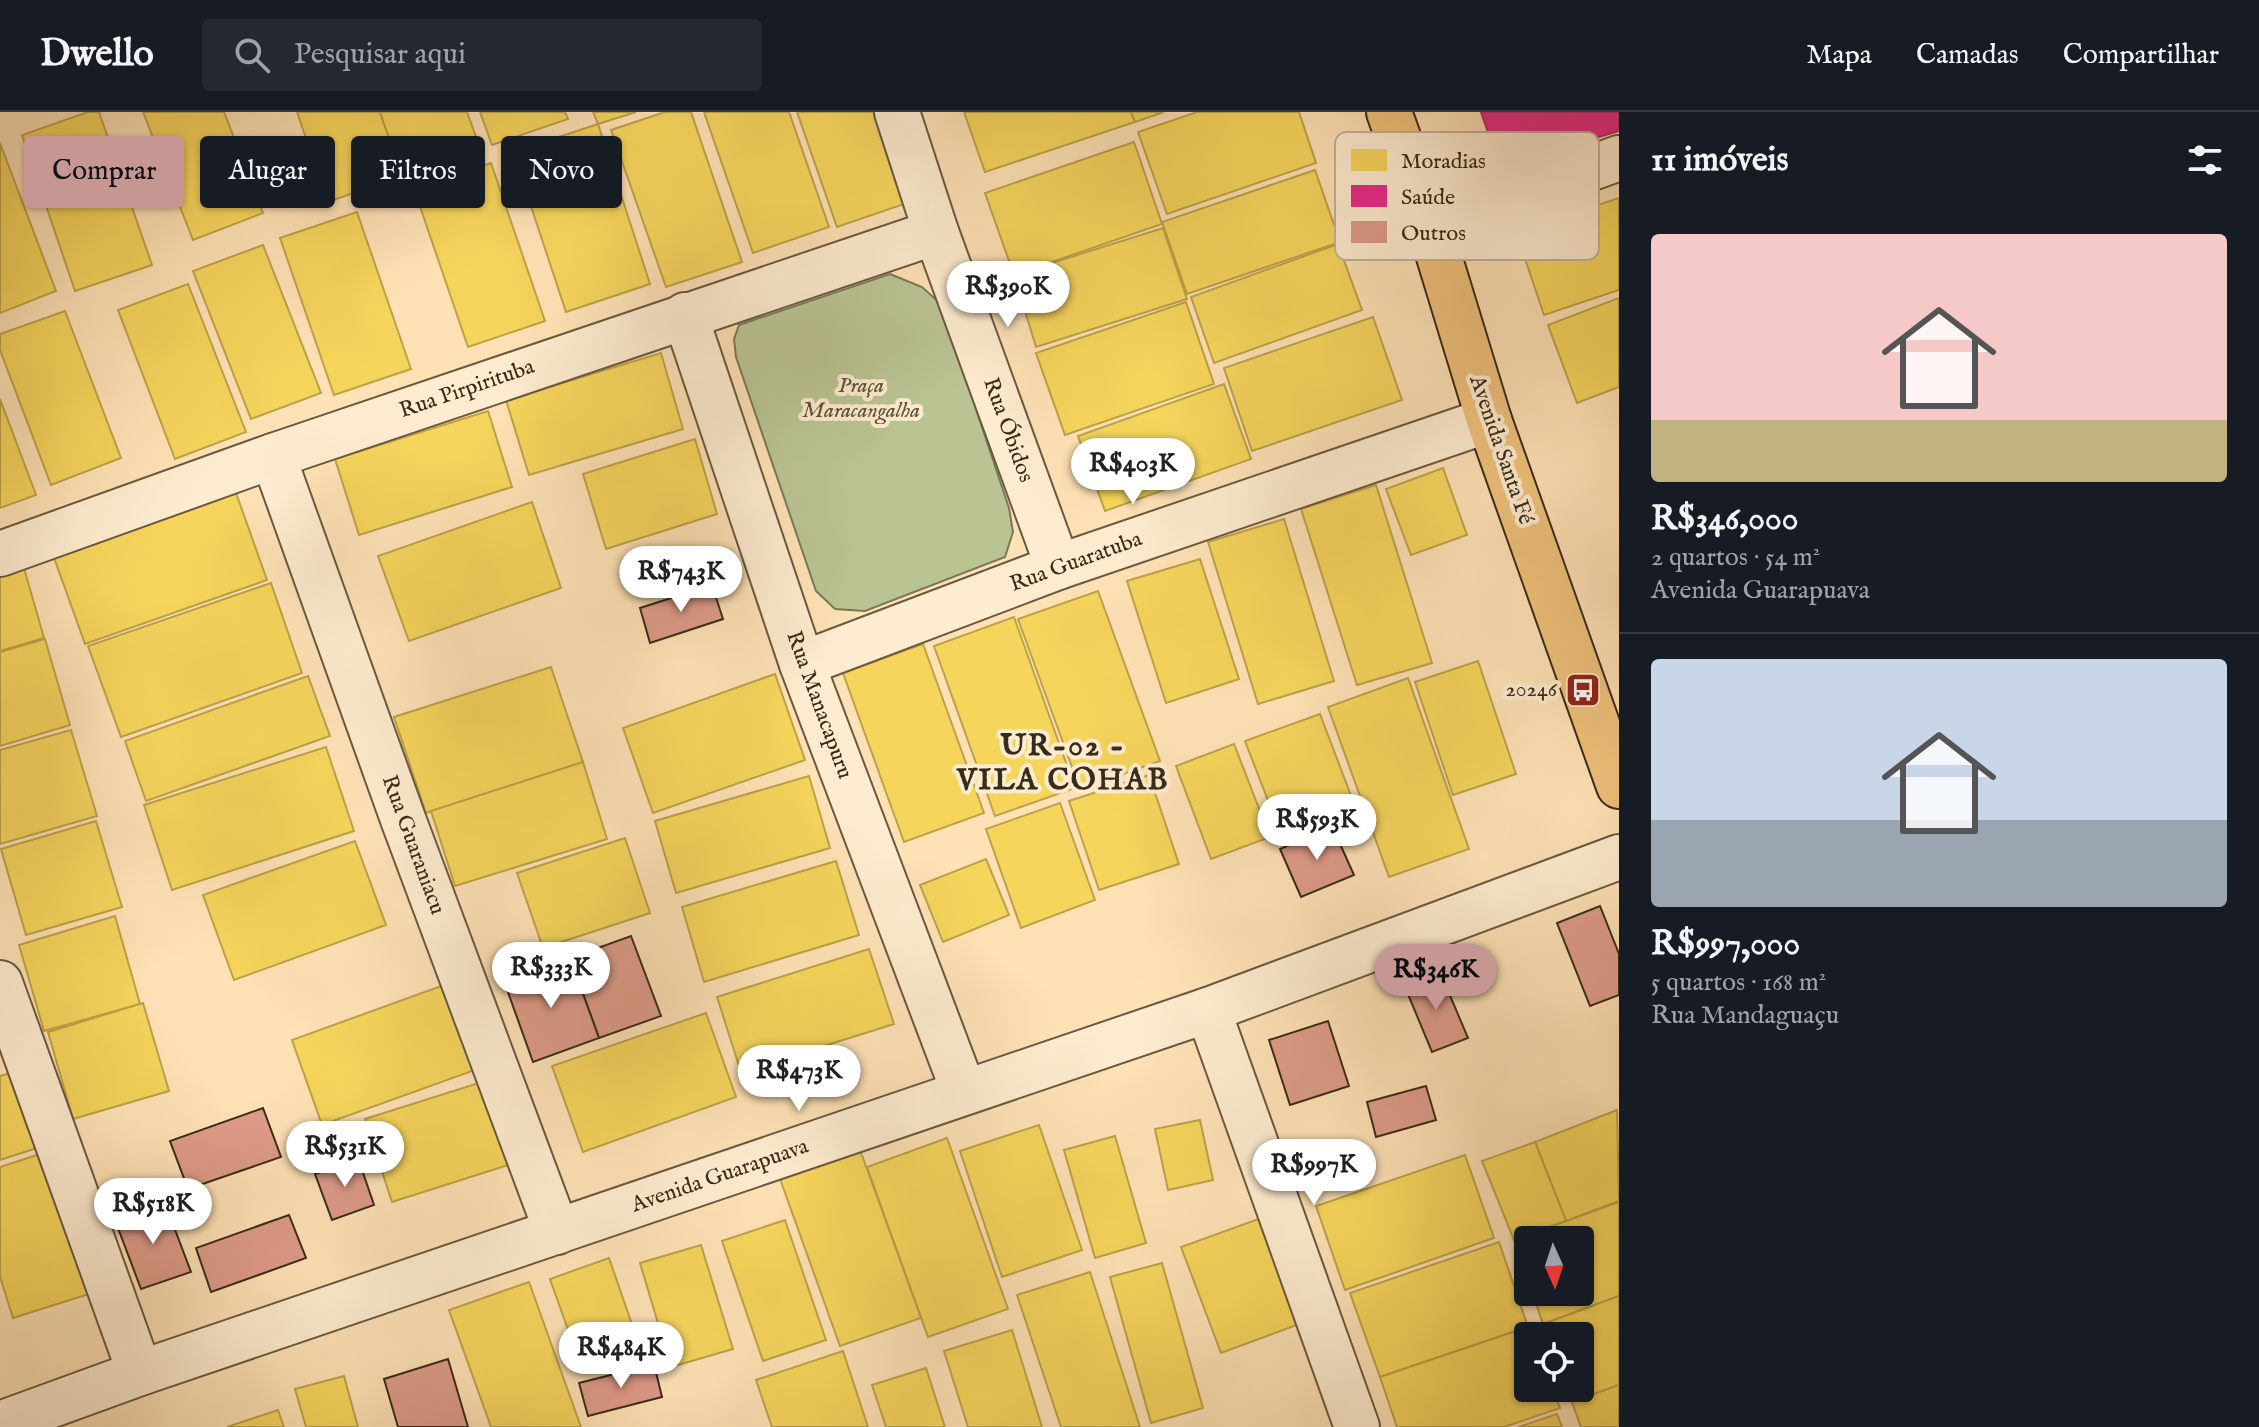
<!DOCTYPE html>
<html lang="pt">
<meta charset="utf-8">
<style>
body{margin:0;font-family:"IM FELL English",serif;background:#242831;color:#f1f3f6;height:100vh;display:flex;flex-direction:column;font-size:30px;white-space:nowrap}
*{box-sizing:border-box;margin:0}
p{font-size:26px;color:#9ea1a6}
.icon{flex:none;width:44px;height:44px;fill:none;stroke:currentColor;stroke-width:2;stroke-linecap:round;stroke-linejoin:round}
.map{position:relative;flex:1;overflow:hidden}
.drawer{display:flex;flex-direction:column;background:#171b24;width:640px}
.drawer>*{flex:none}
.top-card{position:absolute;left:24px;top:24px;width:760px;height:72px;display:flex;gap:16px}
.needle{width:52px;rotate:177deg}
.controls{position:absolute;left:1514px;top:1114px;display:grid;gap:16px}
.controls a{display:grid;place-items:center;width:80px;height:80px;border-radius:8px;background:#171b24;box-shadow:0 2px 6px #0004;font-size:40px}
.price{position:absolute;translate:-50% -68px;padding:0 18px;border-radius:28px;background:#fff;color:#222;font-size:26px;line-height:52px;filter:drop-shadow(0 2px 4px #0008)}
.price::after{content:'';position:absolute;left:50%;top:48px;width:24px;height:18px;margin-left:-12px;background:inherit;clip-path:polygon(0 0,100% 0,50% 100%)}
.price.selected{background:#c59692;color:#111}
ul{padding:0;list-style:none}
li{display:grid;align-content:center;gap:16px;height:424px;padding:0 32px}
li+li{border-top:2px solid #363941}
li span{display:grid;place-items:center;height:248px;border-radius:8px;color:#555}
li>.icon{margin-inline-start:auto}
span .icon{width:144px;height:144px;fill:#fffc;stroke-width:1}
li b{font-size:34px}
h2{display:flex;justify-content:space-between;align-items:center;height:96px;padding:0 32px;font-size:34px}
.tag{padding:0 28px;border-radius:8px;background:#171b24;box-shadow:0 2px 6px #0004;font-size:28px;line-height:72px}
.tag.selected{background:#c59692;color:#111}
header{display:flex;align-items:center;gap:48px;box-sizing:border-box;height:112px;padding:0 40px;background:#171b24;border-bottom:2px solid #363941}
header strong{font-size:38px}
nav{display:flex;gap:44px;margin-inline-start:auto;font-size:28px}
.search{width:560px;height:72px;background:#242831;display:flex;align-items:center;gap:20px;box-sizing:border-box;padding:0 28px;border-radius:8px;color:#9ea1a6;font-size:30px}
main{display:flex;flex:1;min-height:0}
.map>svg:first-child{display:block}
</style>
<header>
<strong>Dwello</strong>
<div class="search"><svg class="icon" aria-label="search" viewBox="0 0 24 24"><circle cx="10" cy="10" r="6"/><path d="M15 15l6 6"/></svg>Pesquisar aqui</div>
<nav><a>Mapa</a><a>Camadas</a><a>Compartilhar</a></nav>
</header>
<main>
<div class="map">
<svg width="1619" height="1315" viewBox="0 0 1619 1315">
<rect width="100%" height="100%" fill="#fee2b6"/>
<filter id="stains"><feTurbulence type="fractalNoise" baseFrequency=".0025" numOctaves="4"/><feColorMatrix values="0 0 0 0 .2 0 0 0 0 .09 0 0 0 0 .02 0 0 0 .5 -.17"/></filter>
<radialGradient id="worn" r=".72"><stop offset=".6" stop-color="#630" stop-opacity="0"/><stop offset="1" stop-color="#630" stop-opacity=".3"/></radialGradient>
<polygon fill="#bac493" stroke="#7a7856" stroke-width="2" points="890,162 922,175 941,192 1009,396 1013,420 1005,445 865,499 835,497 816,479 736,245 734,227 739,213"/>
<g fill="#f6d55c" stroke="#bda248" stroke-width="2">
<polygon points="88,0 99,0 152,153 75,179 22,23"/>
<polygon points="143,0 224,0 263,101 193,128"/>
<polygon points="297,0 380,0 402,64 328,90"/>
<polygon points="380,0 467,0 480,36 402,64"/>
<polygon points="480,0 565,0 568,7 492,33"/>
<polygon points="593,0 636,0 598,12"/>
<polygon points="665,0 691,0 742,150 666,175 611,18"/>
<polygon points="704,0 789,0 829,115 753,141"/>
<polygon points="797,0 882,0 913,89 837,115"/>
<polygon points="964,0 1131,0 1135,10 985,60"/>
<polygon points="1131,0 1164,0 1135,10"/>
<polygon points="1197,0 1299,0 1316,51 1167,102 1138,20"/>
<polygon points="598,12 650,172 566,200 513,40"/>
<polygon points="1134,30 1162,112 1014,163 985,81"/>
<polygon points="0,31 56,179 0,201"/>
<polygon points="491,51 545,209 468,235 414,77"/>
<polygon points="1315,58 1340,130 1187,182 1162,110"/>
<polygon points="1619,86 1619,178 1544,203 1516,120"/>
<polygon points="357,100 411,257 334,283 280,126"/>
<polygon points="1163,116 1187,187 1036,235 1014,163"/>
<polygon points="1338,132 1362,198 1214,251 1191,185"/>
<polygon points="263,133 321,281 251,307 193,159"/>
<polygon points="188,172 246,320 175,347 118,198"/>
<polygon points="1619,186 1619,275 1577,291 1548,213"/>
<polygon points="1186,190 1214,272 1065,323 1036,241"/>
<polygon points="65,199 121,346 51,373 0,238 0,222"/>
<polygon points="1373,205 1402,288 1252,339 1224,256"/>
<polygon points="661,241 683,317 529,363 506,288"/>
<polygon points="1224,272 1251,347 1105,399 1078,324"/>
<polygon points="0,287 36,383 0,396"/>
<polygon points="488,299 512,375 359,423 335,347"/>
<polygon points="695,327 717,402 606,437 583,362"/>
<polygon points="1443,356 1467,423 1411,443 1386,377"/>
<polygon points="1376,373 1432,551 1357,573 1301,397"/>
<polygon points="235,378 267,468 85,532 52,440"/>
<polygon points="532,390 561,476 409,529 378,444"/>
<polygon points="1284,407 1334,569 1258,592 1208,430"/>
<polygon points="1200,447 1239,567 1166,591 1127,469"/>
<polygon points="24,456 44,526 0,539 0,463"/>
<polygon points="271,471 302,561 121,625 88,534"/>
<polygon points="1098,479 1160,649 1080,677 1018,507"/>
<polygon points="1014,505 1075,676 995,704 934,534"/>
<polygon points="45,527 70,613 0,634 0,540"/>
<polygon points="923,532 984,701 904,730 843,561"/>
<polygon points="1478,549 1516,662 1453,683 1415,570"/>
<polygon points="551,555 583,650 426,701 394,605"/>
<polygon points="775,562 805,648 653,701 623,616"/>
<polygon points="308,564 330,624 146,689 125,629"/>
<polygon points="1408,566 1469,737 1389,765 1328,595"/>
<polygon points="1320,602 1353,689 1279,717 1245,629"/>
<polygon points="71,618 97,704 0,732 0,638"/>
<polygon points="1234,632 1270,725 1211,747 1176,654"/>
<polygon points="326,635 354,719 172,778 144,693"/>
<polygon points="583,650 607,727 455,774 431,699"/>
<polygon points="1149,663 1179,752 1099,778 1069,689"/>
<polygon points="809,664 830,736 676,781 655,709"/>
<polygon points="1060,691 1095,788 1021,816 986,717"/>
<polygon points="96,709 122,795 26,823 1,737"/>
<polygon points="625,726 650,801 543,836 517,761"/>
<polygon points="355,729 386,813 234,868 203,783"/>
<polygon points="986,747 1009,803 943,830 920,773"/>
<polygon points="836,749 859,823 704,870 682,795"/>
<polygon points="115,804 140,892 44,919 19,833"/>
<polygon points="869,837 894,912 741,960 717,885"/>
<polygon points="444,873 475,958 322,1013 292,928"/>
<polygon points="143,891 169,979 73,1007 48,920"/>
<polygon points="706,901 736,985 583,1040 552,954"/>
<polygon points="14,960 37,1036 0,1048 0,964"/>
<polygon points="482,970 508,1053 392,1090 365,1007"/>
<polygon points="1617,998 1619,1089 1566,1109 1535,1030"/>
<polygon points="1200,1008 1213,1068 1168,1078 1155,1017"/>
<polygon points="1039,1013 1082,1138 1002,1165 960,1039"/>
<polygon points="1115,1024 1146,1131 1095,1146 1064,1038"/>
<polygon points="947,1026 1008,1197 928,1225 867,1055"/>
<polygon points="1535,1030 1566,1109 1514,1128 1482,1049"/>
<polygon points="859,1035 921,1206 840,1234 779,1064"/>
<polygon points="46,1040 92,1181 13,1206 0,1165 0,1055"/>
<polygon points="1465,1043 1494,1126 1345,1178 1316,1094"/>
<polygon points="1619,1090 1619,1184 1543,1212 1532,1180 1580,1180 1580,1128 1528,1128 1528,1169 1514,1128"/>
<polygon points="1264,1105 1302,1211 1221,1241 1181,1135"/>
<polygon points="785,1108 826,1228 763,1249 722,1129"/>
<polygon points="1499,1130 1528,1215 1380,1265 1350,1181"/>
<polygon points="701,1133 733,1237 671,1255 640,1151"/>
<polygon points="609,1146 635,1221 576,1240 550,1167"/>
<polygon points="1162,1151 1203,1296 1151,1311 1110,1165"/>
<polygon points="1090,1160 1140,1315 1061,1315 1017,1183"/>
<polygon points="529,1170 581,1315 491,1315 449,1198"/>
<polygon points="1619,1184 1619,1273 1572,1290 1567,1276 1580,1276 1580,1224 1547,1224 1543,1212"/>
<polygon points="1528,1215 1532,1224 1528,1224 1528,1276 1552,1276 1560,1296 1504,1315 1397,1315 1380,1265"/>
<polygon points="1012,1218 1042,1315 968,1315 944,1239"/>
<polygon points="843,1239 868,1315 772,1315 756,1268"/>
<polygon points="926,1256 945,1315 886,1315 872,1273"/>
<polygon points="344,1264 358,1315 306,1315 295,1277"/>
<polygon points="1619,1273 1619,1315 1581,1315 1572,1290"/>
<polygon points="278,1298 284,1315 227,1315"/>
<polygon points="1557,1302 1562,1315 1519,1315"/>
</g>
<polygon fill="#e7298a" stroke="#b32a68" stroke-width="2" points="1481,0 1619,0 1619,19 1500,55"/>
<g fill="#de9b89" stroke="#392b19" stroke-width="2">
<polygon points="712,473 723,507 650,531 640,496"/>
<polygon points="1332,714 1354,763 1301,785 1280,737"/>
<polygon points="1600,794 1619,842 1619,883 1590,894 1557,811"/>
<polygon points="631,824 661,904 599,926 570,846"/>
<polygon points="570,846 599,926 533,950 504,869"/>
<polygon points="1440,860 1468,926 1432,940 1405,875"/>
<polygon points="1328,909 1349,974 1290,993 1269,928"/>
<polygon points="1426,974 1436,1008 1376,1025 1367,990"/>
<polygon points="263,996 281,1045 188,1077 170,1029"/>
<polygon points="358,1046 374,1093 332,1108 315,1062"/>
<polygon points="165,1091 191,1160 141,1177 115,1108"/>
<polygon points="289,1103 306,1146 211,1180 196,1136"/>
<polygon points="448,1247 468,1315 398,1315 384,1267"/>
<polygon points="654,1252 662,1285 588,1304 579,1271"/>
</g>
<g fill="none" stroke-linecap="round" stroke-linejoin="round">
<g stroke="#6a5940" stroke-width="48">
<g id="minor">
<polyline points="897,0 936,120 1058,455"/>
<polyline points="1430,115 1619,46"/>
<polyline points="685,203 802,552 964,980"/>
<polyline points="273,344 403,707 557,1120"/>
<polyline points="0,442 273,344 936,120"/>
<polyline points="802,552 1058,455 1489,308"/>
<polyline points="0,871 140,1261"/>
<polyline points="1208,898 1357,1315"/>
<polyline points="0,1312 140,1261 1208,898 1619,745"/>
</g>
</g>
<g stroke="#392b19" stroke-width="48">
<polyline id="major" points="1389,0 1430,115 1489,308 1619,674"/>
</g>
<use href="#minor" stroke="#feecd0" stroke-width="44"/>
<use href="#major" stroke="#efc17b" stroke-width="44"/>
</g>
<defs>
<g id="bus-square" transform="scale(1.8)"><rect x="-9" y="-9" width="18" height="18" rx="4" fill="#8f2418" stroke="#feecd0"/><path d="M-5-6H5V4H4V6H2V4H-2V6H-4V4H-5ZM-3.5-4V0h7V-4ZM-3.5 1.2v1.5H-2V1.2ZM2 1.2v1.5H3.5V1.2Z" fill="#fff"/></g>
</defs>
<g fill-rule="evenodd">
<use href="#bus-square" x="1583" y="578"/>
</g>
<g text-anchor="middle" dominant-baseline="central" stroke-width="8" stroke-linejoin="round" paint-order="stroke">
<g font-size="22" font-style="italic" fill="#595138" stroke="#feecd0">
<text x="861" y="274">Praça<tspan x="861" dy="25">Maracangalha</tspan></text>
</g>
<g font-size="22" fill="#392b19" stroke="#feecd0">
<text transform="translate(467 277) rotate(-19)">Rua Pirpirituba</text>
<text transform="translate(1008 318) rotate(70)">Rua Óbidos</text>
<text transform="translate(1501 338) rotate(71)">Avenida Santa Fé</text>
<text transform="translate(1076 450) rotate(-20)">Rua Guaratuba</text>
<text transform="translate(819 593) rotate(70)">Rua Manacapuru</text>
<text transform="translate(413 733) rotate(70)">Rua Guaraniacu</text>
<text transform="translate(720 1064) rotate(-19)">Avenida Guarapuava</text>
</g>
<g font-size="22" fill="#392b19" stroke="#feecd0" text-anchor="end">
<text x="1557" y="578">20246</text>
</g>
<g font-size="30" font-weight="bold" letter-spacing="2" fill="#392b19" stroke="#feecd0">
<text x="1063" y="635">UR-02 -<tspan x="1063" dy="34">VILA COHAB</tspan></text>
</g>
</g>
<rect x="1335" y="20" width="264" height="128" rx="12" fill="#feecd0" stroke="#c3b299" stroke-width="2"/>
<rect x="1351" y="37" width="36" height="22" fill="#f6d55c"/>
<rect x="1351" y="73" width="36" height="22" fill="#e7298a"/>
<rect x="1351" y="109" width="36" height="22" fill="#de9b89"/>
<g font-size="22" fill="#392b19">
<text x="1401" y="56">Moradias</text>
<text x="1401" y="92">Saúde</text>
<text x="1401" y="128">Outros</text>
</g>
<rect width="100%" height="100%" filter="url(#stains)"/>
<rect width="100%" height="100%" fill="url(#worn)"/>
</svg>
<div class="controls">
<a><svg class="needle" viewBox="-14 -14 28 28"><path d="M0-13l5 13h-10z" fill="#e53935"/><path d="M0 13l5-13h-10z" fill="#9ea1a6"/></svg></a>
<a><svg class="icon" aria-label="locate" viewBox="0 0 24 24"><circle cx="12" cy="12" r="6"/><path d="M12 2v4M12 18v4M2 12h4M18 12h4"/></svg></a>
</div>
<b class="price" style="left:1008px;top:217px">R$390K</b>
<b class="price" style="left:1133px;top:394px">R$403K</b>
<b class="price" style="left:681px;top:502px">R$743K</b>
<b class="price" style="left:1317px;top:750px">R$593K</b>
<b class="price" style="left:551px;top:898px">R$333K</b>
<b class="price selected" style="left:1436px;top:900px">R$346K</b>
<b class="price" style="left:799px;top:1001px">R$473K</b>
<b class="price" style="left:345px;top:1077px">R$531K</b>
<b class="price" style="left:1314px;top:1095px">R$997K</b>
<b class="price" style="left:153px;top:1134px">R$518K</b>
<b class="price" style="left:621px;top:1278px">R$484K</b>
<div class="top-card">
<a class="tag selected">Comprar</a>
<a class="tag">Alugar</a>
<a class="tag">Filtros</a>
<a class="tag">Novo</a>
</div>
</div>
<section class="drawer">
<h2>11 imóveis<svg class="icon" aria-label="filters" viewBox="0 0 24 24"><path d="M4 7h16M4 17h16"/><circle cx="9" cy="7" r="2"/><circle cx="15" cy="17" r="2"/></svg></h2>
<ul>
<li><span style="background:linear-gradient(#f6c9c9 75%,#c2b280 0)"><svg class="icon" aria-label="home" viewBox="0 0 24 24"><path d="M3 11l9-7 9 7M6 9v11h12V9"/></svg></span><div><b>R$346,000</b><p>2 quartos · 54 m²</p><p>Avenida Guarapuava</p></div></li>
<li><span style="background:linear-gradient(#c9d6e8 65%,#9aa5b1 0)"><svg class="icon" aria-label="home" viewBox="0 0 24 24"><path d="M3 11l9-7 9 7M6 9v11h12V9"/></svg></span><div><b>R$997,000</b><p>5 quartos · 168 m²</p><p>Rua Mandaguaçu</p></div></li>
</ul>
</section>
</main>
